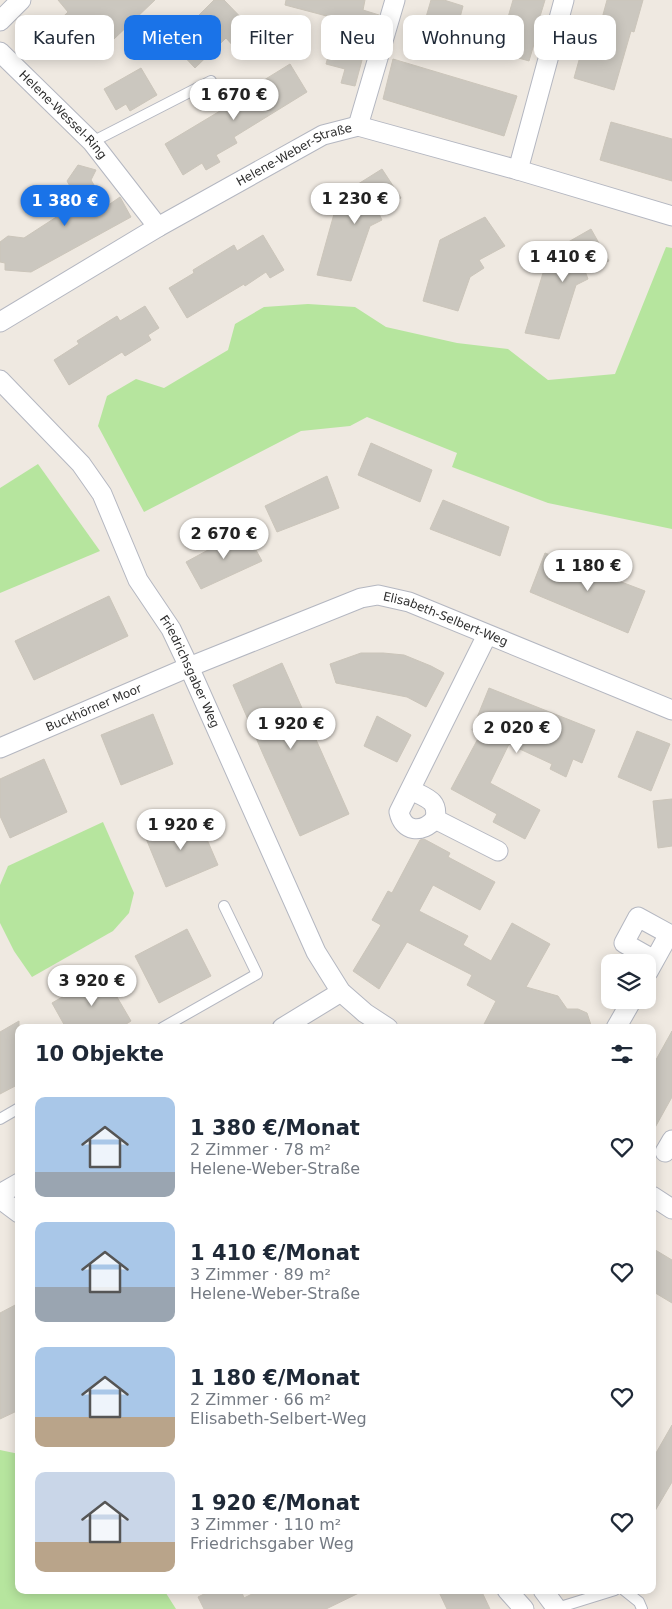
<!DOCTYPE html>
<html lang="de">
<meta charset="utf-8">
<style>
body{margin:0;font-family:"DejaVu Sans",sans-serif;background:#f2f2f3;color:#1f2937;height:100vh;display:flex;flex-direction:column;font-size:19px;white-space:nowrap}
*{box-sizing:border-box;margin:0}
p{font-size:16px;color:#747a83}
.icon{flex:none;width:28px;height:28px;fill:none;stroke:currentColor;stroke-width:2;stroke-linecap:round;stroke-linejoin:round}
.map{position:relative;flex:1;overflow:hidden}
.panel{position:absolute;left:15px;top:1024px;width:641px;height:570px;display:flex;flex-direction:column;background:#fff;border-radius:10px;box-shadow:0 2px 12px #0003}
.panel>*{flex:none}
.banner{position:absolute;left:15px;top:15px;width:642px;height:45px;display:flex;gap:10px}
.fabs{position:absolute;left:601px;top:954px;display:grid;gap:10px}
.fabs a{display:grid;place-items:center;width:55px;height:55px;border-radius:10px;background:#fff;box-shadow:0 2px 12px #0003;font-size:25px}
.price{position:absolute;translate:-50% -42px;padding:0 11px;border-radius:18px;background:#fff;color:#222;font-size:16px;line-height:32px;filter:drop-shadow(0 1px 2px #0008)}
.price::after{content:'';position:absolute;left:50%;top:30px;width:15px;height:11px;margin-left:-8px;background:inherit;clip-path:polygon(0 0,100% 0,50% 100%)}
.price.active{background:#1a73e8;color:#fff}
ul{padding:0;list-style:none}
li{display:flex;align-items:center;gap:15px;height:125px;padding:0 20px}
li span{display:grid;place-items:center;flex:none;width:140px;height:100px;border-radius:10px;color:#555}
li>.icon{margin-inline-start:auto}
span .icon{width:60px;height:60px;fill:#fffc;stroke-width:1}
li b{font-size:21px}
h2{display:flex;justify-content:space-between;align-items:center;height:60px;padding:0 20px;font-size:21px}
.pill{padding:0 18px;border-radius:10px;background:#fff;box-shadow:0 2px 12px #0003;font-size:18px;line-height:45px}
.pill.active{background:#1a73e8;color:#fff}
.map>svg:first-child{display:block}
</style>
<div class="map">
<svg width="672" height="1609" viewBox="0 0 672 1609">
<rect width="100%" height="100%" fill="#efe9e1"/>
<g fill="#b6e59e">
<polygon points="666,247 672,248 672,529 548,503 452,467 457,453 367,417 350,426 301,431 144,512 98,426 107,396 136,379 164,388 228,350 235,324 264,307 308,304 355,307 386,327 457,343 508,349 548,380 615,374"/>
<polygon points="38,464 100,551 0,593 0,488"/>
<polygon points="103,822 134,893 129,913 113,931 32,977 14,951 0,923 0,885 8,866"/>
<polygon points="0,1450 19,1454 19,1590 164,1590 176,1609 0,1609"/>
</g>
<g fill="#cbc7bf" stroke="#cbc5ba">
<polygon points="58,0 155,0 114,39 107,32 104,36 96,27 63,58 43,36 68,12"/>
<polygon points="214,0 224,0 253,30 235,48 226,38 195,68 163,34 182,15 190,24"/>
<polygon points="286,0 365,0 363,10 379,15 373,35 369,34 355,86 341,83 345,69 326,64 338,19 285,5"/>
<polygon points="431,0 444,0 463,6 456,33 424,24"/>
<polygon points="513,0 545,0 535,33 537,34 529,61 498,52"/>
<polygon points="607,0 643,0 634,32 631,31 614,90 574,78 583,46 599,51 607,24 601,22"/>
<polygon points="393,59 517,96 504,136 383,99"/>
<polygon points="290,64 307,92 234,137 237,143 216,155 220,162 206,170 202,163 183,175 165,144 240,99 238,96"/>
<polygon points="141,68 157,95 130,111 126,104 116,110 104,89"/>
<polygon points="611,122 672,139 672,181 600,160"/>
<polygon points="78,165 96,170 91,180 107,206 120,197 131,217 31,272 5,270 5,263 0,262 0,242 8,236 24,238 61,214 77,198 67,181"/>
<polygon points="382,169 401,198 378,212 382,220 370,226 351,281 317,275 339,196"/>
<polygon points="485,217 505,246 479,260 484,268 470,277 458,311 423,301 440,240"/>
<polygon points="591,229 609,261 585,271 588,279 576,285 559,339 525,333 549,253"/>
<polygon points="263,235 284,270 270,278 266,272 245,286 244,284 187,318 169,288 194,273 193,270 234,245 237,251"/>
<polygon points="145,306 159,328 148,335 151,340 125,356 122,352 69,385 54,360 79,344 77,341 117,316 120,321"/>
<polygon points="371,443 432,470 420,502 358,475"/>
<polygon points="327,476 339,508 277,532 265,506"/>
<polygon points="443,500 509,527 500,556 430,529"/>
<polygon points="245,530 262,561 201,589 186,562"/>
<polygon points="545,553 645,591 628,633 530,592"/>
<polygon points="109,596 128,636 34,680 15,641"/>
<polygon points="361,653 383,653 404,655 431,666 444,673 426,707 407,697 336,683 330,664"/>
<polygon points="282,663 349,814 300,836 263,754 233,685"/>
<polygon points="489,688 595,730 582,763 573,759 566,777 550,769 552,764 509,744 490,783 540,810 525,839 493,822 497,814 451,789 481,733 472,730"/>
<polygon points="153,714 173,764 121,785 101,735"/>
<polygon points="377,716 411,735 397,762 364,746"/>
<polygon points="637,731 670,744 651,791 618,777"/>
<polygon points="44,759 67,812 10,838 0,816 0,779"/>
<polygon points="672,799 672,846 658,848 653,801"/>
<polygon points="196,814 218,865 166,887 145,836"/>
<polygon points="424,839 450,853 448,857 495,882 480,910 433,885 419,911 468,936 463,945 491,961 512,923 550,944 526,987 558,996 567,1009 578,1009 587,1013 592,1028 482,1028 496,1001 467,985 472,975 407,942 379,989 353,971 381,925 372,920 388,891 392,893 420,840"/>
<polygon points="187,929 211,976 159,1003 135,956"/>
<polygon points="103,973 131,1021 120,1028 66,1028 52,1003"/>
<polygon points="19,1021 19,1084 0,1094 0,1032"/>
<polygon points="672,1031 672,1097 652,1133 652,1067"/>
<polygon points="652,1248 672,1260 672,1303 652,1291"/>
<polygon points="19,1303 19,1410 0,1419 0,1313"/>
<polygon points="672,1425 672,1482 652,1516 652,1460"/>
<polygon points="212,1590 241,1590 244,1598 260,1590 365,1590 326,1609 204,1609 198,1597"/>
<polygon points="438,1590 481,1590 490,1609 447,1609"/>
</g>
<g fill="none" stroke-linecap="round" stroke-linejoin="round">
<g stroke="#b4b7c1" stroke-width="12">
<g id="lane">
<polyline points="92,142 211,81"/>
<polyline points="162,1028 257,974 224,906"/>
<polyline points="0,1119 19,1108"/>
<polyline points="624,1590 639,1602 642,1609"/>
<polyline points="557,1608 615,1590"/>
</g>
</g>
<g stroke="#b4b7c1" stroke-width="21">
<g id="street">
<polyline points="0,21 21,0"/>
<path id="s1" d="M0,52L92,142L158,227"/>
<polyline points="358,126 395,0"/>
<polyline points="518,170 564,0"/>
<path id="s2" d="M0,322L158,227L323,135L358,126L518,170L672,216"/>
<path id="s3" d="M0,380L81,464L102,494L138,580L171,629L189,667L316,952L341,992L365,1013L388,1028"/>
<path id="s4" d="M0,748L189,667L361,598L378,595L409,602L672,710"/>
<path d="M411,790C426,798 439,800 435,819L498,851"/>
<path d="M435,819C422,834 403,832 399,812L487,635"/>
<polyline points="648,972 669,934 638,917 624,943 654,960"/>
<polyline points="282,1028 341,992"/>
<polyline points="616,1028 632,1000"/>
<polyline points="665,1152 672,1140"/>
<polyline points="0,1194 19,1183"/>
<polyline points="652,1196 672,1209"/>
<polyline points="0,1199 19,1213"/>
<polyline points="507,1590 524,1609"/>
<polyline points="543,1590 557,1609"/>
</g>
</g>
<use href="#lane" stroke="#fff" stroke-width="10"/>
<use href="#street" stroke="#fff" stroke-width="19"/>
</g>
<g text-anchor="middle" dominant-baseline="central" stroke-width="4.5" stroke-linejoin="round" paint-order="stroke">
<g font-size="12" fill="#2e2e2e" stroke="#fff">
<text stroke="none"><textPath href="#s1" startOffset="89">Helene-Wessel-Ring</textPath></text>
<text stroke="none"><textPath href="#s2" startOffset="339">Helene-Weber-Straße</textPath></text>
<text stroke="none"><textPath href="#s4" startOffset="480">Elisabeth-Selbert-Weg</textPath></text>
<text stroke="none"><textPath href="#s3" startOffset="352">Friedrichsgaber Weg</textPath></text>
<text stroke="none"><textPath href="#s4" startOffset="102">Buckhörner Moor</textPath></text>
</g>
</g>
</svg>
<div class="fabs">
<a><svg class="icon" aria-label="layers" viewBox="0 0 24 24"><path d="M12 4l9 5-9 5-9-5zM3 14l9 5 9-5"/></svg></a>
</div>
<b class="price" style="left:234px;top:121px">1 670 €</b>
<b class="price" style="left:355px;top:225px">1 230 €</b>
<b class="price active" style="left:65px;top:227px">1 380 €</b>
<b class="price" style="left:563px;top:283px">1 410 €</b>
<b class="price" style="left:224px;top:560px">2 670 €</b>
<b class="price" style="left:588px;top:592px">1 180 €</b>
<b class="price" style="left:291px;top:750px">1 920 €</b>
<b class="price" style="left:517px;top:754px">2 020 €</b>
<b class="price" style="left:181px;top:851px">1 920 €</b>
<b class="price" style="left:92px;top:1007px">3 920 €</b>
<div class="banner">
<a class="pill">Kaufen</a>
<a class="pill active">Mieten</a>
<a class="pill">Filter</a>
<a class="pill">Neu</a>
<a class="pill">Wohnung</a>
<a class="pill">Haus</a>
</div>
<section class="panel">
<h2>10 Objekte<svg class="icon" aria-label="filters" viewBox="0 0 24 24"><path d="M4 7h16M4 17h16"/><circle cx="9" cy="7" r="2"/><circle cx="15" cy="17" r="2"/></svg></h2>
<ul>
<li><span style="background:linear-gradient(#a9c7e8 75%,#9aa5b1 0)"><svg class="icon" aria-label="home" viewBox="0 0 24 24"><path d="M3 11l9-7 9 7M6 9v11h12V9"/></svg></span><div><b>1 380 €/Monat</b><p>2 Zimmer · 78 m²</p><p>Helene-Weber-Straße</p></div><svg class="icon" aria-label="heart" viewBox="0 0 24 24"><path d="M12 20l-8-8c-3-5 5-10 8-4 3-6 11-1 8 4z"/></svg></li>
<li><span style="background:linear-gradient(#a9c7e8 65%,#9aa5b1 0)"><svg class="icon" aria-label="home" viewBox="0 0 24 24"><path d="M3 11l9-7 9 7M6 9v11h12V9"/></svg></span><div><b>1 410 €/Monat</b><p>3 Zimmer · 89 m²</p><p>Helene-Weber-Straße</p></div><svg class="icon" aria-label="heart" viewBox="0 0 24 24"><path d="M12 20l-8-8c-3-5 5-10 8-4 3-6 11-1 8 4z"/></svg></li>
<li><span style="background:linear-gradient(#a9c7e8 70%,#b9a48a 0)"><svg class="icon" aria-label="home" viewBox="0 0 24 24"><path d="M3 11l9-7 9 7M6 9v11h12V9"/></svg></span><div><b>1 180 €/Monat</b><p>2 Zimmer · 66 m²</p><p>Elisabeth-Selbert-Weg</p></div><svg class="icon" aria-label="heart" viewBox="0 0 24 24"><path d="M12 20l-8-8c-3-5 5-10 8-4 3-6 11-1 8 4z"/></svg></li>
<li><span style="background:linear-gradient(#c9d6e8 70%,#b9a48a 0)"><svg class="icon" aria-label="home" viewBox="0 0 24 24"><path d="M3 11l9-7 9 7M6 9v11h12V9"/></svg></span><div><b>1 920 €/Monat</b><p>3 Zimmer · 110 m²</p><p>Friedrichsgaber Weg</p></div><svg class="icon" aria-label="heart" viewBox="0 0 24 24"><path d="M12 20l-8-8c-3-5 5-10 8-4 3-6 11-1 8 4z"/></svg></li>
</ul>
</section>
</div>
